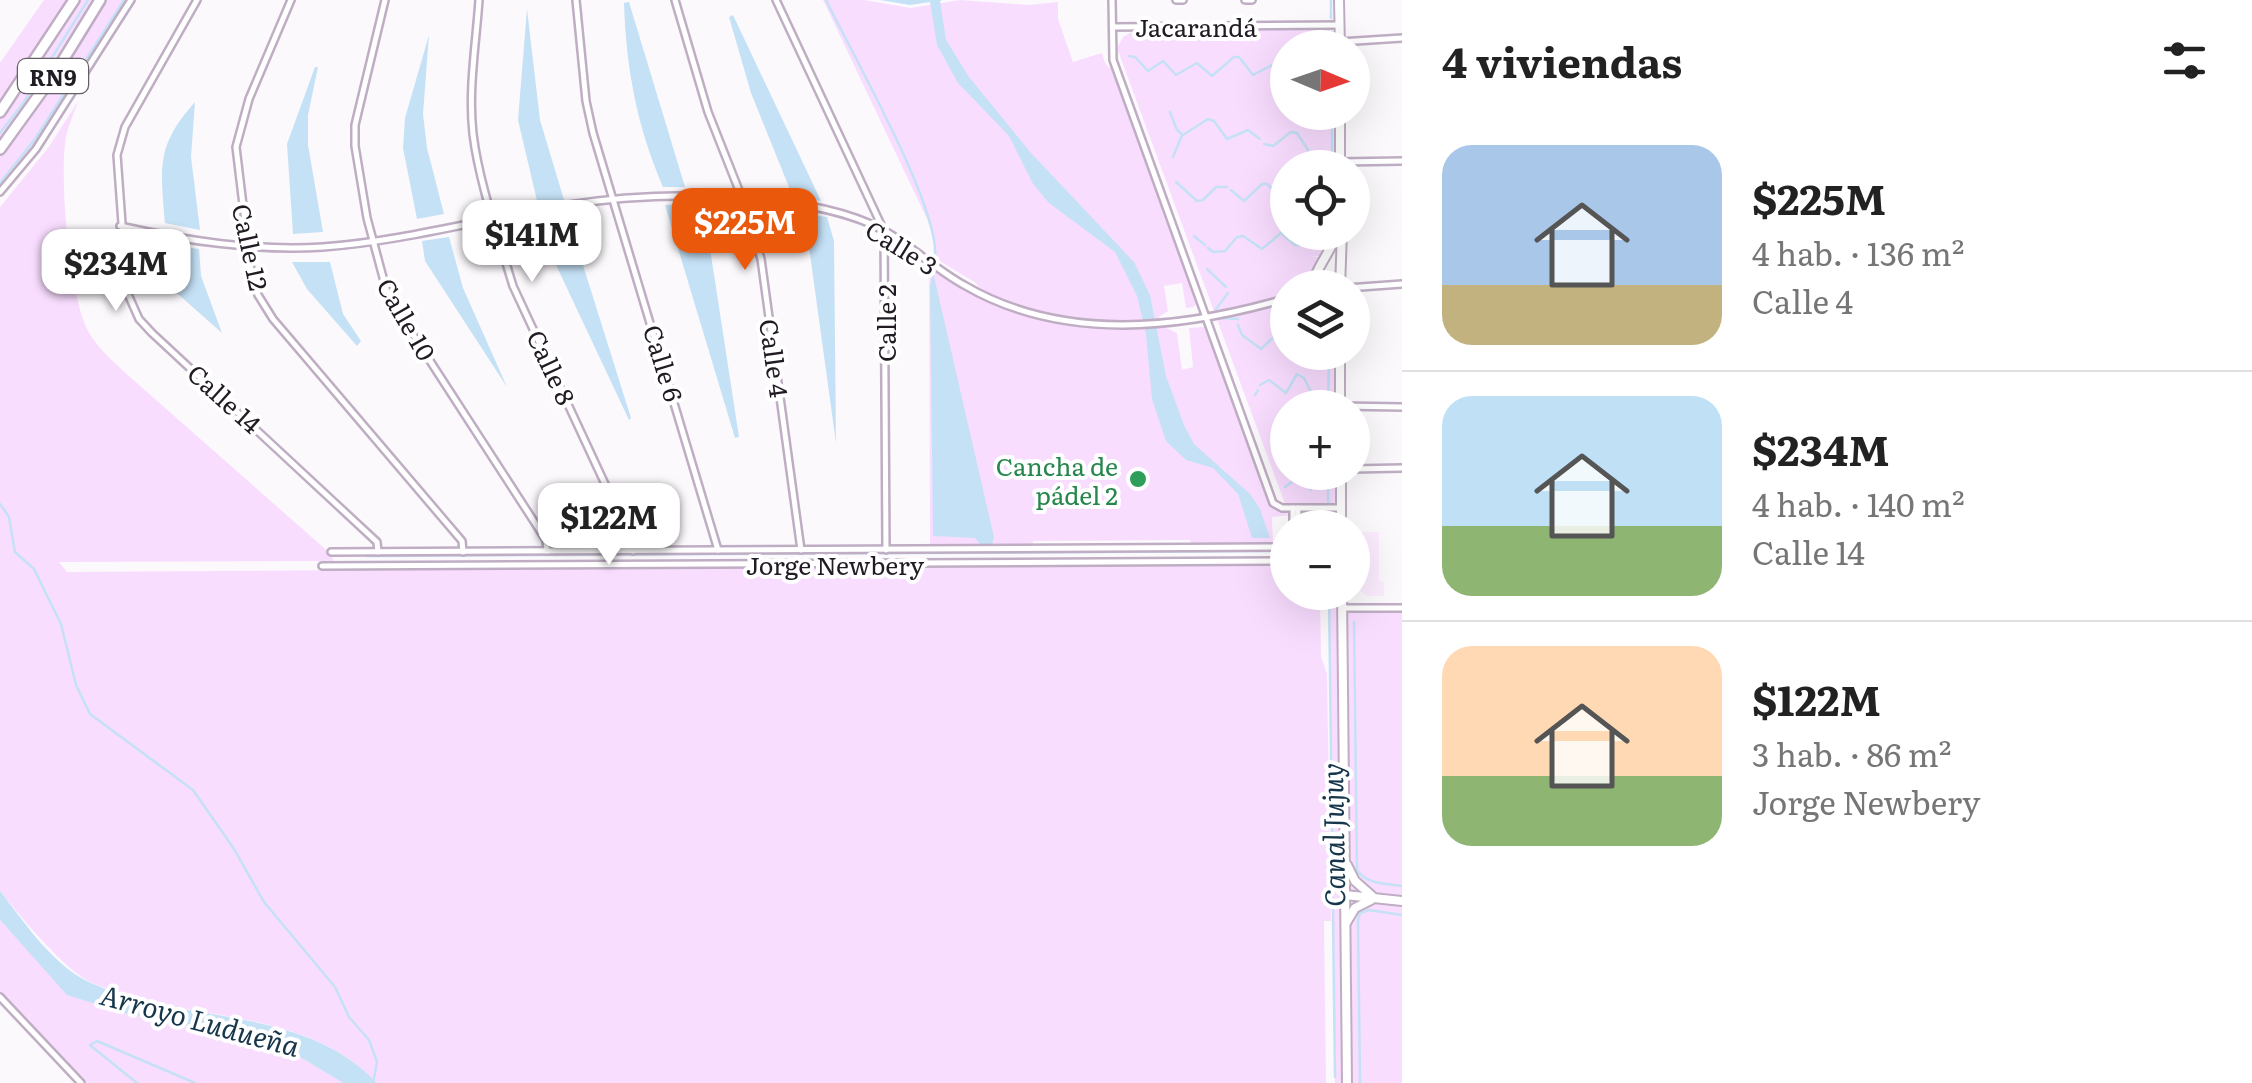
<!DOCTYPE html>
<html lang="es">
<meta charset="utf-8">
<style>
body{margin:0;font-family:Literata,serif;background:#f2f2f2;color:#222;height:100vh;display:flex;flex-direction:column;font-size:38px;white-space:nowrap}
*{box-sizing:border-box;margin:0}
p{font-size:32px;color:#767676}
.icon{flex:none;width:55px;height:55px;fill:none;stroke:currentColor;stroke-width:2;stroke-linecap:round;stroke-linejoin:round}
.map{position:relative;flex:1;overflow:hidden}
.drawer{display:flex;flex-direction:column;background:#fff;width:850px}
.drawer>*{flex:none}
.needle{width:65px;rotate:92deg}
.fabs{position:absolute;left:1270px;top:30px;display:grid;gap:20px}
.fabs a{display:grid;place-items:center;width:100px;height:100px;border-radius:50%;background:#fff;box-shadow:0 10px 40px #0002;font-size:50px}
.price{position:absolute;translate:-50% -85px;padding:0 22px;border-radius:20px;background:#fff;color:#222;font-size:32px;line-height:65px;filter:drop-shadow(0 2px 5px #0008)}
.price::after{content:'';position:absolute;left:50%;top:60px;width:30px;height:22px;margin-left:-15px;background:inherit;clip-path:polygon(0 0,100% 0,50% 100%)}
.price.current{background:#ea580c;color:#fff}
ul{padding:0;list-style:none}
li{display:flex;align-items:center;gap:30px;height:250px;padding:0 40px}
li+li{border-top:2px solid #e0e0e0}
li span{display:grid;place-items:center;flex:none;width:280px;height:200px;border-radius:30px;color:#555}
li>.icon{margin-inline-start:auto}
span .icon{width:120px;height:120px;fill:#fffc;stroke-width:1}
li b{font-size:42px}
h2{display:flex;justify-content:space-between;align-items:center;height:120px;padding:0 40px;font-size:42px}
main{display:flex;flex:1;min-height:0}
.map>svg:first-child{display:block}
</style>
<main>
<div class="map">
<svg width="1402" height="1083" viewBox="0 0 1402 1083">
<rect width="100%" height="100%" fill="#fcf9fd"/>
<polygon fill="#fbedfe" points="1356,532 1379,532 1379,581 1384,582 1384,596 1367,596 1356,588"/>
<g fill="#f9ddff">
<polygon points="44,0 131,0 36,149 0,192 0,63"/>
<polygon points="823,0 864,0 911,8 960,0 1029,5 1058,2 1058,19 1073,62 1102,53 1105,63 1116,74 1198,301 1194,307 1186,308 1182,283 1164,286 1168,311 1159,317 1160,325 1177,333 1182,370 1193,367 1189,328 1205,327 1209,330 1272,506 1275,510 1291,515 1272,517 1273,544 1191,545 1190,540 1033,541 1032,546 930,545 929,266 934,272 985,298 976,283 933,257 935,243 928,221"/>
<polygon points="1325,28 1334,33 1335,47 1288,48 1288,112 1336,113 1337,167 1288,168 1288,232 1334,233 1327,255 1310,257 1325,257 1305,286 1288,288 1288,352 1337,353 1337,407 1288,408 1288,472 1336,473 1336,500 1331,505 1285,504 1117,48 1123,37 1135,30"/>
<path d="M79,100C74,112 69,124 66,137C59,178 69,294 88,331C98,349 115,363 130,377L332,555L333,561L59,562L67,572L1287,564L1288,592L1320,593L1321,656L1327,674L1331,921H1324L1326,1083H377C303,1004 183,1024 92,983C65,971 19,915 0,891V207L48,148Z"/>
<polygon points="1329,593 1342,593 1342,607 1402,608 1402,1083 1335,1083"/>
<polygon points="0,920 68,995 127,1014 159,1019 300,1057 343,1083 85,1083 0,992"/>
</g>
<g fill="#c5e1f6">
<polygon points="880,0 943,0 940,1 946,40 969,77 1031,153 1134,262 1150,295 1166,376 1184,425 1194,444 1250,494 1260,509 1270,538 1252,538 1238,494 1213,468 1186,460 1166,441 1152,399 1146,334 1137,296 1115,252 1049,203 1033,184 1009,136 958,83 937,45 930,2 910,5"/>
<path d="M629,2L685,187H663C637,127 626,69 624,3Z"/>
<polygon points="527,9 540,120 564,200 538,205 518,120"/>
<polygon points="733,15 821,201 793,197 751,93 729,17"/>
<polygon points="429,35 423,114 427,148 444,214 417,219 403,148 405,118"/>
<polygon points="315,67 318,67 308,115 308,145 323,232 293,234 287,144"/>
<path d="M195,102L191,157L200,230L165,223C161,167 155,147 195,102Z"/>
<polygon points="692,204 711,255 739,437 735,438 665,205"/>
<polygon points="566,211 631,418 629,420 557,267 540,216"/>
<polygon points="799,213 827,217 834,241 836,443 808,240"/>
<polygon points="449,237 463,288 507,387 425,261 422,241"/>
<polygon points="166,244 199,249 201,276 222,333 170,287"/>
<polygon points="292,262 330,262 343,314 361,341 357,346 307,289"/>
<polygon points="933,272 994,537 992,545 980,544 975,538 933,536 930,286"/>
<path d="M0,891C25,923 53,966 91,983C182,1025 303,1004 377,1083H343L300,1057L159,1019L127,1014L67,995L0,920Z"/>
</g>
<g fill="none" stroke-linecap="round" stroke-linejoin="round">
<g stroke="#c5e1f6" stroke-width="2.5">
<path d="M826,0C851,52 940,207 935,257"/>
<polyline points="1331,0 1331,18"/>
<polyline points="1332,32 1332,48"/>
<polyline points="1129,56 1135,57 1148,71 1163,61 1176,75 1197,63 1212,76 1234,57 1239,57 1253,75 1276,63 1288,74"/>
<polyline points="1170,112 1177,130 1183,135 1208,119 1214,121 1227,139 1248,130 1260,139"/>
<polyline points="1332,112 1332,168"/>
<polyline points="0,133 24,102 88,0"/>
<polyline points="1264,144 1273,146 1291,132 1297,133 1308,150"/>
<polyline points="1173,157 1182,135"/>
<polyline points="1176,182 1197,201 1203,200 1216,187 1227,187"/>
<polyline points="0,183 35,139 124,0"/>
<polyline points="1231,190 1244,201 1262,184 1267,184 1279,196 1288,194"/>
<polyline points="1194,236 1205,245"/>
<polyline points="1208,248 1213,252 1225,251 1237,237 1243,236 1262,249 1281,233 1295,245 1300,245 1310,232"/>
<polyline points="1207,269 1226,287"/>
<polyline points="1216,309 1228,293"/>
<polyline points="1220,318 1238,319"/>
<polyline points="1238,325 1242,335 1261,349 1276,335 1288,339"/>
<polyline points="1260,385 1269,380 1286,393 1297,374 1304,378 1310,390"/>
<polyline points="1255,395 1258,390"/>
<polyline points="1328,408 1329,352"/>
<polyline points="1271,446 1282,432 1288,430"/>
<polyline points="1328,472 1328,477"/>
<polyline points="1328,482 1328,504"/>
<polyline points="1285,487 1300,476 1311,490"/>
<polyline points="0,504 9,517 15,552 34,569 61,624 76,685 90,714 193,790 234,849 264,902 335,987 349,1017 369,1040 377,1062 373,1083"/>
<polyline points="1328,512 1328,528"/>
<polyline points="367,556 1272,551"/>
<polyline points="1329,592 1335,1077"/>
<path d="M1354,622L1357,870C1367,885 1386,883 1402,886"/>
<polyline points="90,1045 97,1041 195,1083"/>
<polyline points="91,1046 137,1083"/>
<polyline points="1360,1083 1358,920 1360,913 1369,910 1402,915"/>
</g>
<g stroke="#bfaec3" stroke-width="10">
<g id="minor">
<polyline points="197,0 125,127 117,155 127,292 139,319 152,333 377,542 378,552"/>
<polyline points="291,0 249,99 236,147 251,271 258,295 273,319 462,541 463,552"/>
<polyline points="385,0 355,125 355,146 367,218 388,296 546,540 547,551"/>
<path d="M479,0C476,44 468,90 473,134C479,183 499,239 513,286L631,540L633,551"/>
<polyline points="576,0 586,101 593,133 718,550"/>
<polyline points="675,0 708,112 742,198 761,259 801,550"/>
<polyline points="776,0 884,231 886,550"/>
<polyline points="1112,0 1113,60 1273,503 1282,508 1341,508"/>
<polyline points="1176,0 1183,0"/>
<polyline points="1245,0 1252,0"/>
<polyline points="1113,27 1340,25"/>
<polyline points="1340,42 1402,38"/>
<polyline points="1340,162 1402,161"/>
<polyline points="0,192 36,149 131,0"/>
<path d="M120,226C187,241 254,251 323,247C404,241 482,219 562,206C629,195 698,193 766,200C804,204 848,211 883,230C911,245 935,269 964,285C1063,343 1182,329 1288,298"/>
<polyline points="1347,288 1402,284"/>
<polyline points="1340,406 1402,407"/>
<polyline points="1352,469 1402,468"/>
<polyline points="1293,508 1293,528"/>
<polyline points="1322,509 1322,528"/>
<polyline points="1297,528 1298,508"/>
<polyline points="331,552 1288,547"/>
<polyline points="322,566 1288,561"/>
<polyline points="1342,608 1402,608"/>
<polyline points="0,997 81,1083"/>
</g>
</g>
<g stroke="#bfaec3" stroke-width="12">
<g id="major">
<polyline points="1339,0 1340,48"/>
<polyline points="1340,112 1340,168"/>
<path d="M1313,288C1314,268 1332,252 1337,232"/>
<polyline points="1340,288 1342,232"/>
<polyline points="1340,352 1340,408"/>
<polyline points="1341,472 1341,528"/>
<polyline points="1342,592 1347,1083"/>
<polyline points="1347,865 1355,881 1372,896"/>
<polyline points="1345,895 1402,901"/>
<polyline points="1346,923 1355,908 1371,900"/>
</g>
</g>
<g stroke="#bfaec3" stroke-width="14">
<g id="highway">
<polyline points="0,112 74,0"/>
<polyline points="0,149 57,70 100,0"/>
</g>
</g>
<use href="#minor" stroke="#fff" stroke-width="5"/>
<use href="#major" stroke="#fff" stroke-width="8"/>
<use href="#highway" stroke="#fff" stroke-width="9"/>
</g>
<circle fill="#2e9e5b" stroke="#fff" stroke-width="4" cx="1138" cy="479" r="10"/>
<g text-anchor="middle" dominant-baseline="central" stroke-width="8" stroke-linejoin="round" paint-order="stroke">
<rect fill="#fff" stroke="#645f65" stroke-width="2.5" x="18" y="59" width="70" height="34" rx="8"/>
<g font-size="22" font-weight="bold" fill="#211b23">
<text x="53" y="76">RN9</text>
</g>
<g font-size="25" fill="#211b23" stroke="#fff">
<text x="1196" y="26">Jacarandá</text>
<text transform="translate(251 247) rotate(78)">Calle 12</text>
<text transform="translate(902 247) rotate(32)">Calle 3</text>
<text transform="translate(407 319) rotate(60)">Calle 10</text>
<text transform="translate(885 323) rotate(-90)">Calle 2</text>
<text transform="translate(775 358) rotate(82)">Calle 4</text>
<text transform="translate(664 363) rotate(73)">Calle 6</text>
<text transform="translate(552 367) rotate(65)">Calle 8</text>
<text transform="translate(225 398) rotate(42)">Calle 14</text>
<text x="835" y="564">Jorge Newbery</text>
</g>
<g font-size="25" fill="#27864d" stroke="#fff" text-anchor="end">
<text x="1118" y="465">Cancha de<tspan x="1118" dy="29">pádel 2</tspan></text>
</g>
<g font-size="28" font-style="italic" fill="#16364c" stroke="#fff">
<text transform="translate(1332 835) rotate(-91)">Canal Jujuy</text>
<text transform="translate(200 1019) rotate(15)">Arroyo Ludueña</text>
</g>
</g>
</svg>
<div class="fabs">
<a><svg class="needle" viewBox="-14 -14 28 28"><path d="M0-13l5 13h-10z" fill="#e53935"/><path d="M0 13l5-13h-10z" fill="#767676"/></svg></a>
<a><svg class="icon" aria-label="locate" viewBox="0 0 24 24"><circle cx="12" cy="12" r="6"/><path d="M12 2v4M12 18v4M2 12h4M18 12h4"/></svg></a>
<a><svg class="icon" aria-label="layers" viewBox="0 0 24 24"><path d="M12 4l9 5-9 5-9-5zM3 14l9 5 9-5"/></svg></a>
<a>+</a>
<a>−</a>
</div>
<b class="price current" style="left:745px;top:273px">$225M</b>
<b class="price" style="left:532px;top:285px">$141M</b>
<b class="price" style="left:116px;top:314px">$234M</b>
<b class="price" style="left:609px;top:568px">$122M</b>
</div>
<section class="drawer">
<h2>4 viviendas<svg class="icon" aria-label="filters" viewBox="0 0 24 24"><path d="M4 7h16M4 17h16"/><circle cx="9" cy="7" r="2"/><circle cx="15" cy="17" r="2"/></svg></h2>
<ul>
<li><span style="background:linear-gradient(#a9c7e8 70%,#c2b280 0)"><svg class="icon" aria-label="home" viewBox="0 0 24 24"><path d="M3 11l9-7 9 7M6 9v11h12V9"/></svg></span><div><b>$225M</b><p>4 hab. · 136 m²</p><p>Calle 4</p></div></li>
<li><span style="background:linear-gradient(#bfe0f5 65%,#8fb573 0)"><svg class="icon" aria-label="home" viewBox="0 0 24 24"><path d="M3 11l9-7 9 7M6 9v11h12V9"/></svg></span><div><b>$234M</b><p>4 hab. · 140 m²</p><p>Calle 14</p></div></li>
<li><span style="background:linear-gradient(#ffd9b3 65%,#8fb573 0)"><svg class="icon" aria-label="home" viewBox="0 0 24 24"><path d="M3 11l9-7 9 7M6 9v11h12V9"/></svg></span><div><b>$122M</b><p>3 hab. · 86 m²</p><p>Jorge Newbery</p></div></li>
</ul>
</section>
</main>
